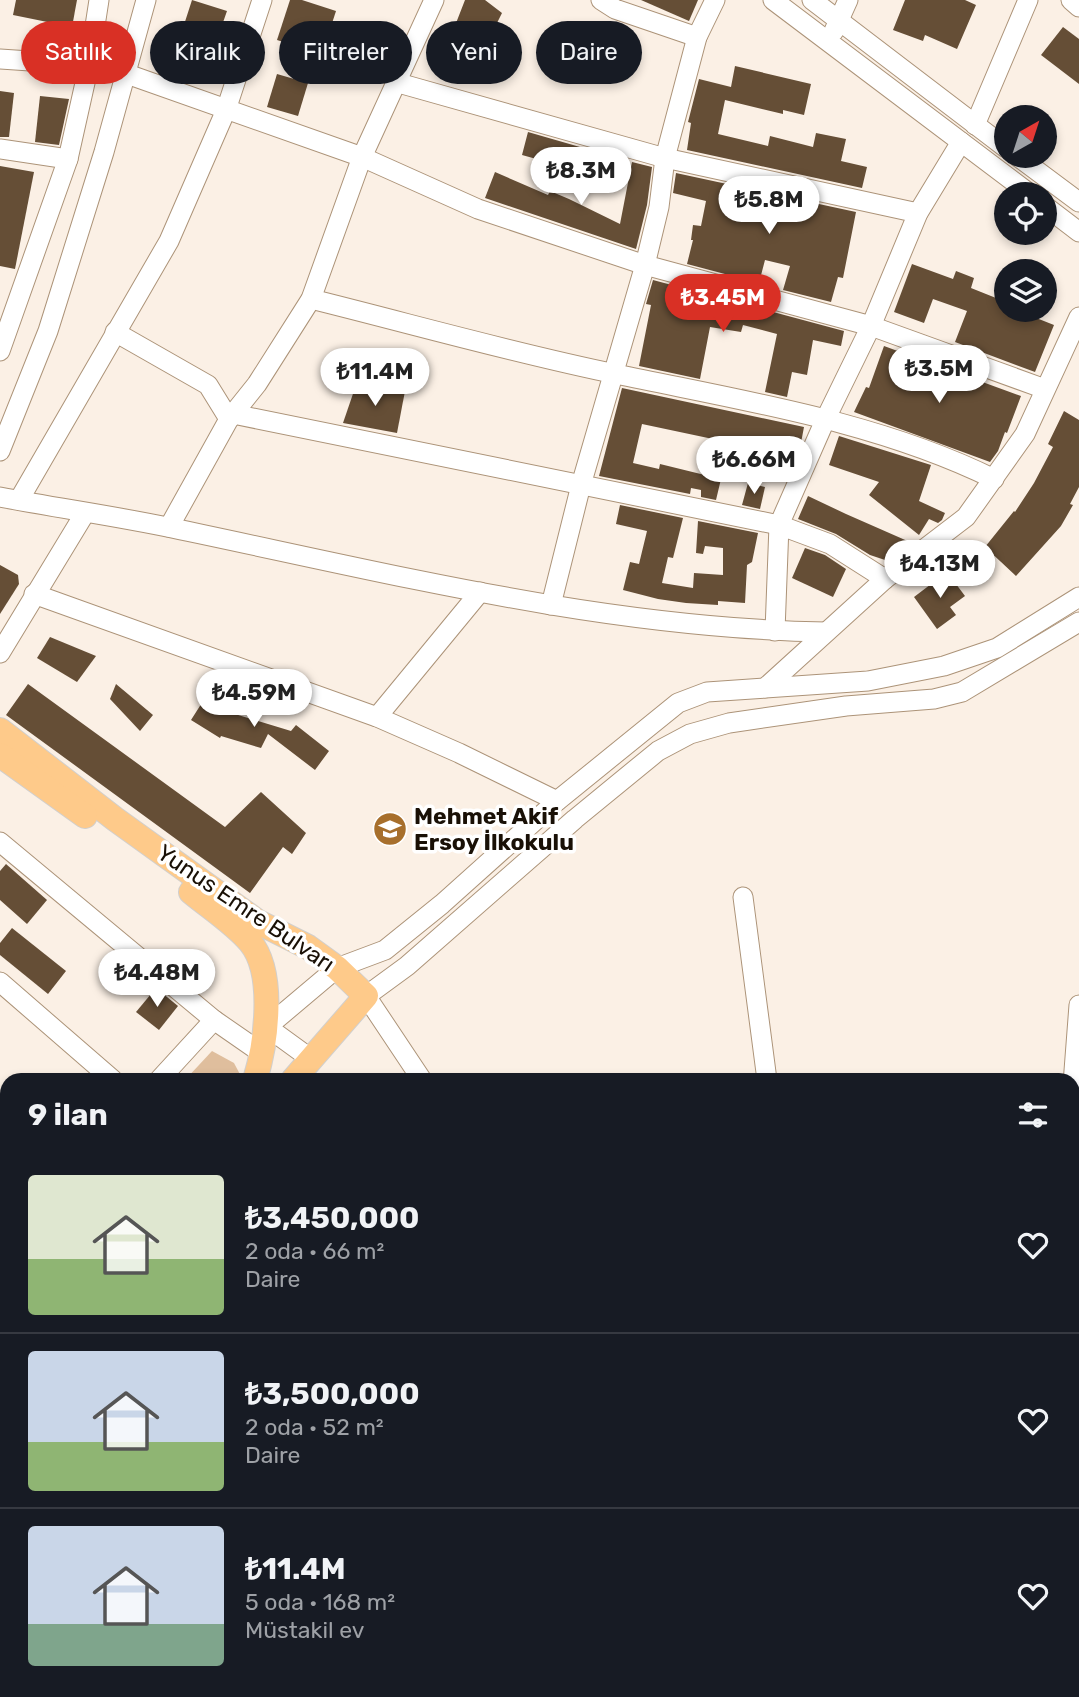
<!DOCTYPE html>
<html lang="tr">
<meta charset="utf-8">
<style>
body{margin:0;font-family:Rubik,sans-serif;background:#242831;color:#f1f3f6;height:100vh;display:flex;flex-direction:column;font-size:26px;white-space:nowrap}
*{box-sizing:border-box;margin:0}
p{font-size:23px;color:#9ea1a6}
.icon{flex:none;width:38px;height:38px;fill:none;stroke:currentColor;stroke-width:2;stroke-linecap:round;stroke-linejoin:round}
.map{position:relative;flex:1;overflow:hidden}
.details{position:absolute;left:0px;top:1073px;width:1080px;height:625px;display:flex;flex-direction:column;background:#171b24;border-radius:21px 21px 0 0;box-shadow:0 4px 10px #0003}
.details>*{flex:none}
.banner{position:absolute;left:21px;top:21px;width:700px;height:63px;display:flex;gap:14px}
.needle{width:46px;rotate:39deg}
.buttons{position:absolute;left:994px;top:105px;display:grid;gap:14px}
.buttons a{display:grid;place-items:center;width:63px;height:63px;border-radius:50%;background:#171b24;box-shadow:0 4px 10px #0003;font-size:35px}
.price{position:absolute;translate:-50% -60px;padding:0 16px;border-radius:24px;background:#fff;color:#222;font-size:23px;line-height:46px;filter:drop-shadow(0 2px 4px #0008)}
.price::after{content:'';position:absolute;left:50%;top:42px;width:21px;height:16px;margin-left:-10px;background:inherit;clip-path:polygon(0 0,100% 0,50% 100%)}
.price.current{background:#d93025;color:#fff}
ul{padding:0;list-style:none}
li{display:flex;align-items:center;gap:21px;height:175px;padding:0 28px}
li+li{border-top:2px solid #363941}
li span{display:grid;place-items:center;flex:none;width:196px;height:140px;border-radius:7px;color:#555}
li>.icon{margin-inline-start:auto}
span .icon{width:84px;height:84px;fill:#fffc;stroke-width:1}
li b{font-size:30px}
h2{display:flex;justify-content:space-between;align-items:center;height:84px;padding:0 28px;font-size:30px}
.chip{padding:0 24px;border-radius:32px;background:#171b24;box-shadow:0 4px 10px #0003;font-size:24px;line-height:63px}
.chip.current{background:#d93025;color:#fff}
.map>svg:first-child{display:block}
</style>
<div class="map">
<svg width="1079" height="1697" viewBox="0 0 1079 1697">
<rect width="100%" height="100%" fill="#fbf0e5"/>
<polygon fill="#dfbe9d" points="212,1051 234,1063 243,1080 185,1080"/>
<g fill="#654e36">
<polygon points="16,0 77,0 72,27 13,15"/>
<polygon points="192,0 227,11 220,31 204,63 170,46 178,29 182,31"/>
<polygon points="290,0 302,0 336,11 322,54 277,40"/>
<polygon points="465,0 485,0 502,13 494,29 500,32 480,78 445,65 455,38 451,36"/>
<polygon points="641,0 698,0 689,21"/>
<polygon points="905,0 965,0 976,5 957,49 925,35 923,41 893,30"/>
<polygon points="1063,27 1079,39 1079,84 1041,55"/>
<polygon points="735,66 811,84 804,115 783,110 783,114 725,100 718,134 768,146 770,136 813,147 816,133 846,139 841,161 867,167 862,188 687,150 691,123 688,122 699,79 731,87"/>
<polygon points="277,74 308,83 298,116 267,107"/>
<polygon points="0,91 14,93 9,137 0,137"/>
<polygon points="40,96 69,99 59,145 35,142"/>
<polygon points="528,132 618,158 608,181 598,179 597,182 574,176 576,170 522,155"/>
<polygon points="632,162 652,167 647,205 636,249 485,198 495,172 548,195 550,191 569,199 620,224"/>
<polygon points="0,166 34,172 15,269 0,266"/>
<polygon points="676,173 856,212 843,278 838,277 831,302 783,290 790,266 765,260 759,283 687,264 693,240 691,240 693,225 701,226 706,201 673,193"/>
<polygon points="912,264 953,279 956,271 974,278 971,288 1006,302 1006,310 1016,310 1054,325 1035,372 955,342 967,311 933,299 924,323 894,312"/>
<polygon points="653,280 844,331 841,346 813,340 807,375 792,372 787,397 765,392 777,334 743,325 741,332 710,327 700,379 639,366 651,305 646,304"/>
<polygon points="884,346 1021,396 1007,433 1005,432 998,451 990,462 854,412 866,387 869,388"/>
<polygon points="357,382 405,391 397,433 343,423"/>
<polygon points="622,388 804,427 800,448 794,459 769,454 768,456 726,447 727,442 642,424 633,463 659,469 660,464 721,479 716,500 701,497 701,490 691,488 690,494 599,476"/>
<polygon points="1064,411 1079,420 1079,487 1070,504 1073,505 1061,526 1016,576 985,547 1014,511 1015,512 1034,483 1053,447 1048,444"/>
<polygon points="839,436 931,465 919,501 945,513 942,520 938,523 929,519 919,535 869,495 879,482 829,465"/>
<polygon points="748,483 765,487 760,509 742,505"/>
<polygon points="808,496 846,514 912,543 888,561 870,555 836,534 798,519"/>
<polygon points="620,505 683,518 673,558 668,557 662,583 693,588 694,573 723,575 723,548 705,546 703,554 696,553 698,521 758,533 752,562 747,565 745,603 718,601 718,605 686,603 658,599 623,590 630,562 639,564 647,531 616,524"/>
<polygon points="805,548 825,555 846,569 833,597 792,578"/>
<polygon points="0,565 18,575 19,584 0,614"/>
<polygon points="947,572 965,596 950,607 956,615 937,629 914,597"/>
<polygon points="50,637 96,656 77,682 37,658"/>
<polygon points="28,684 225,827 261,792 306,833 292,854 283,847 250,893 6,715"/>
<polygon points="116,684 153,715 140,731 110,699"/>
<polygon points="212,687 240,705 235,714 291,731 296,725 329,751 315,770 268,734 261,748 221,736 220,738 191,720"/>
<polygon points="6,864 47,900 27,924 0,900 0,871"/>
<polygon points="12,928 66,971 48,994 0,955 0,943"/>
<polygon points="156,988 178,1006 159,1030 136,1012"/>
</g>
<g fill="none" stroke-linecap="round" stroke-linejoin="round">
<g stroke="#ac9378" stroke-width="21">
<g id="minor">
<polyline points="601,0 615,9 697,37"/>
<polyline points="773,0 1030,194"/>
<polyline points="812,0 1006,148"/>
<polyline points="1071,0 1079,7"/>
<polyline points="834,31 848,0"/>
<polyline points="0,59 89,65 127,74 362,157 478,209 645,265 871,326 1045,389"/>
<polyline points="395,82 665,158 918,213"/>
<polyline points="975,125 1028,0"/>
<polyline points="0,149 68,159"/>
<polyline points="1017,156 1079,202"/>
<polyline points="1045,206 1079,232"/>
<path d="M311,299C412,324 513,353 616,374C743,401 876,421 994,479"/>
<polyline points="115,332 208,385 229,419"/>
<polyline points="0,351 68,159 89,65 99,0"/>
<polyline points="233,414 779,525 830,544 885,579"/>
<polyline points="0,451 48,331 104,152 146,0"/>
<path d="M0,497C57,508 115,516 172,528C388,573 604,628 826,632"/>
<polyline points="19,500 169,241 226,110 262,0"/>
<polyline points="169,527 229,419 257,384 311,299 362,157 434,0"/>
<polyline points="34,594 377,717 459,753 557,801"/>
<polyline points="551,605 581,485 645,265 659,207 665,158 697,37 715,0"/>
<polyline points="775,631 779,525 826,418 871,326 918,213 961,142"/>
<polyline points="0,653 85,513"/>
<polyline points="765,688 885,579 966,517 1025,434 1079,317"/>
<polyline points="377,717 480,592"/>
<polyline points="0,842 214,1020 263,1054"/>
<polyline points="743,897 767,1080"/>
<polyline points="0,982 113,1080"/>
<polyline points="311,1059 267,1027 337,968 385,950 442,904 557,801 678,703 707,692 868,681 944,666 997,648 1079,597"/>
<polyline points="159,1080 214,1020"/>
<polyline points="422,1080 366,996 407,966 575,819 658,751 690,734 729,723 846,706 934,699 962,692 1079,622"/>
<polyline points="1073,1084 1079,1005"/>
<polyline points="0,1120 7,1125"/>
<polyline points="1073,1142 1079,1219"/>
<polyline points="0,1250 7,1255"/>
<polyline points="1073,1531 1079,1529"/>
<polyline points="0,1630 7,1622"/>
<polyline points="192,1690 193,1697"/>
<polyline points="616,1690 617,1697"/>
<polyline points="707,1690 709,1697"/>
<polyline points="859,1690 861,1697"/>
<polyline points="968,1690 970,1697"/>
</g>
</g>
<g stroke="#d1cfcd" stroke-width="26">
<g id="major">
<polyline points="0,730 115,819 258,922 308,947 337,968 366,996 293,1080"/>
<polyline points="0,755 85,816"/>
<path d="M191,892C209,907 235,924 250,942C276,973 266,1044 255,1080"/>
<polyline points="1073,1327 1079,1327"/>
<polyline points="1073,1352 1079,1351"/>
<polyline points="0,1356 7,1348"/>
<polyline points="0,1389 7,1382"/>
<polyline points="0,1466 7,1466"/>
<polyline points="0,1533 7,1525"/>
</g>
</g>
<use href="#minor" stroke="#fff" stroke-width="19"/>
<use href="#major" stroke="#feca8a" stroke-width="24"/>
</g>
<defs>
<g id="school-disc" transform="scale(1.75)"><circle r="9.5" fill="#a76f2c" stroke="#fff"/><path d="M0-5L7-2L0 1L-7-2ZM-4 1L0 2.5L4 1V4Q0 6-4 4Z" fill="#fff"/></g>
</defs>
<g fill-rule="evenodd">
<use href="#school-disc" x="390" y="829"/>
</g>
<g text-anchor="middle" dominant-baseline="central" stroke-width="7" stroke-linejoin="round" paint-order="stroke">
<g font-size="23" font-weight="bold" fill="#191006" stroke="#fff" text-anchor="start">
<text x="414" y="816">Mehmet Akif<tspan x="414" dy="26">Ersoy İlkokulu</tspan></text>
</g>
<g font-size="23" fill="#191006" stroke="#fff">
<text transform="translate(246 908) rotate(34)">Yunus Emre Bulvarı</text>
</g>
</g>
</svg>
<div class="buttons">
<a><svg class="needle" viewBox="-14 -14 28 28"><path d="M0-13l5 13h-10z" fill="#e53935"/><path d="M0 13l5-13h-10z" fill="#9ea1a6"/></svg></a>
<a><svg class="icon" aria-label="locate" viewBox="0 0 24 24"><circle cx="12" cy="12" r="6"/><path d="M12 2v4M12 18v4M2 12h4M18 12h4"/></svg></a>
<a><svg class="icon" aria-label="layers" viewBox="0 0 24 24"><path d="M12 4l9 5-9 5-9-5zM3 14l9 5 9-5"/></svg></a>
</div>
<b class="price" style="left:581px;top:207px">₺8.3M</b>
<b class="price" style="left:769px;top:236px">₺5.8M</b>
<b class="price current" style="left:723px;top:334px">₺3.45M</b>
<b class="price" style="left:939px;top:405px">₺3.5M</b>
<b class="price" style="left:375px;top:408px">₺11.4M</b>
<b class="price" style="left:754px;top:496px">₺6.66M</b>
<b class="price" style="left:940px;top:600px">₺4.13M</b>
<b class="price" style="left:254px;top:729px">₺4.59M</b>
<b class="price" style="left:157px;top:1009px">₺4.48M</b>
<div class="banner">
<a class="chip current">Satılık</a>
<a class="chip">Kiralık</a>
<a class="chip">Filtreler</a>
<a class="chip">Yeni</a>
<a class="chip">Daire</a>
</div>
<section class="details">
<h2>9 ilan<svg class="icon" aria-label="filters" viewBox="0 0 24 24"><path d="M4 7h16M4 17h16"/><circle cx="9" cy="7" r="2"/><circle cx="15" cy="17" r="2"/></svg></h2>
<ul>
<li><span style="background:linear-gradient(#dfe7d0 60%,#8fb573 0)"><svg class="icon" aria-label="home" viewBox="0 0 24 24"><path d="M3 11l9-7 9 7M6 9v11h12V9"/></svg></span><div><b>₺3,450,000</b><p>2 oda · 66 m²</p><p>Daire</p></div><svg class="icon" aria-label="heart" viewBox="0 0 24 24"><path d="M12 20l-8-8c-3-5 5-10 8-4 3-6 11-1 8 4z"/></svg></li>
<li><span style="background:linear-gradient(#c9d6e8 65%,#8fb573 0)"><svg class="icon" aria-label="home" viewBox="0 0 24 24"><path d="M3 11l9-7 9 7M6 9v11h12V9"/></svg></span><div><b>₺3,500,000</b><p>2 oda · 52 m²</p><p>Daire</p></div><svg class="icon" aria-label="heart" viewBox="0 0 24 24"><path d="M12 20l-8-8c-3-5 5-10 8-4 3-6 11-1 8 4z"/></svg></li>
<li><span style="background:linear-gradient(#c9d6e8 70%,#7fa58c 0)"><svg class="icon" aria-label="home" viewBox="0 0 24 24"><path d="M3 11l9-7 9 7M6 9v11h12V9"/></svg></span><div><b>₺11.4M</b><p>5 oda · 168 m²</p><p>Müstakil ev</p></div><svg class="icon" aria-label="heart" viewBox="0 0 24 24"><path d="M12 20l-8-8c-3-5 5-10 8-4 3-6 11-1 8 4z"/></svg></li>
</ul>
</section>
</div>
